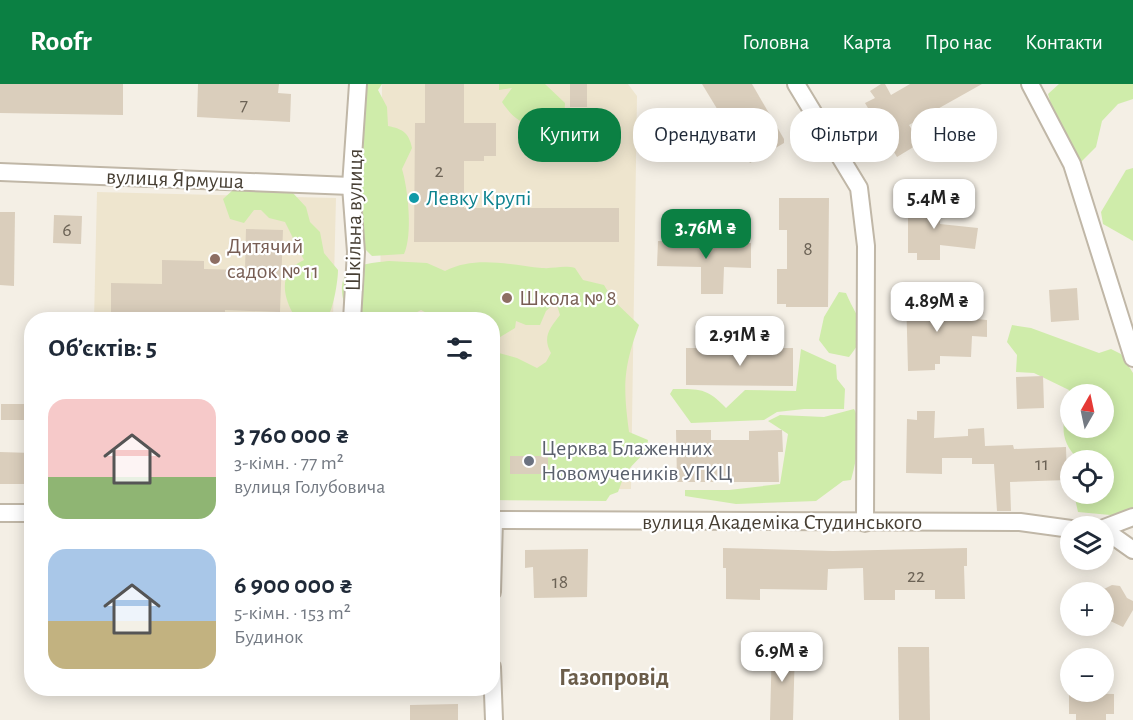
<!DOCTYPE html>
<html lang="uk">
<meta charset="utf-8">
<style>
body{margin:0;font-family:"Alegreya Sans",sans-serif;background:#f2f2f3;color:#1f2937;height:100vh;display:flex;flex-direction:column;font-size:22px;white-space:nowrap}
*{box-sizing:border-box;margin:0}
p{font-size:20px;color:#747a83}
.icon{flex:none;width:33px;height:33px;fill:none;stroke:currentColor;stroke-width:2;stroke-linecap:round;stroke-linejoin:round}
.map{position:relative;flex:1;overflow:hidden}
.panel{position:absolute;left:24px;top:228px;width:476px;height:384px;display:flex;flex-direction:column;background:#fff;border-radius:24px;box-shadow:0 3px 15px #0003}
.panel>*{flex:none}
.guide{position:absolute;left:518px;top:24px;width:525px;height:54px;display:flex;gap:12px}
.needle{width:39px;rotate:9deg}
.tools{position:absolute;left:1060px;top:300px;display:grid;gap:12px}
.tools a{display:grid;place-items:center;width:54px;height:54px;border-radius:50%;background:#fff;box-shadow:0 3px 15px #0003;font-size:30px}
.price{position:absolute;translate:-50% -51px;padding:0 14px;border-radius:12px;background:#fff;color:#222;font-size:20px;line-height:39px;filter:drop-shadow(0 2px 3px #0008)}
.price::after{content:'';position:absolute;left:50%;top:36px;width:18px;height:14px;margin-left:-9px;background:inherit;clip-path:polygon(0 0,100% 0,50% 100%)}
.price.active{background:#0b8043;color:#fff}
ul{padding:0;list-style:none}
li{display:flex;align-items:center;gap:18px;height:150px;padding:0 24px}
li span{display:grid;place-items:center;flex:none;width:168px;height:120px;border-radius:18px;color:#555}
li>.icon{margin-inline-start:auto}
span .icon{width:72px;height:72px;fill:#fffc;stroke-width:1}
li b{font-size:26px}
h2{display:flex;justify-content:space-between;align-items:center;height:72px;padding:0 24px;font-size:26px}
.chip{padding:0 21px;border-radius:24px;background:#fff;box-shadow:0 3px 15px #0003;font-size:21px;line-height:54px}
.chip.active{background:#0b8043;color:#fff}
header{display:flex;align-items:center;gap:36px;box-sizing:border-box;height:84px;padding:0 30px;background:#0b8043;color:#fff}
header strong{font-size:28px}
nav{display:flex;gap:33px;margin-inline-start:auto;font-size:21px}
.map>svg:first-child{display:block}
</style>
<header>
<strong>Roofr</strong>
<nav><a>Головна</a><a>Карта</a><a>Про нас</a><a>Контакти</a></nav>
</header>
<div class="map">
<svg width="1133" height="636" viewBox="0 0 1133 636">
<rect width="100%" height="100%" fill="#f4efe5"/>
<g fill="#eee5ce">
<polygon points="382,0 628,0 637,12 631,405 492,406 492,236 380,236"/>
<polygon points="97,108 336,114 333,235 94,236"/>
</g>
<g fill="#cfecaa" fill-rule="evenodd">
<path d="M366,0H382L378,6L387,23L388,42C403,45 409,49 412,64L402,85C408,105 413,151 404,170L372,172L359,159L346,137Z"/>
<path d="M499,0H545L565,19L564,35L553,44C529,44 515,38 502,18L512,4L499,6Z"/>
<polygon points="1059,0 1133,0 1133,15 1118,20 1102,37 1096,63 1078,81 1060,50 1048,10"/>
<polygon points="1133,84 1133,157 1103,140 1101,128 1126,86"/>
<path d="M234,105L292,108L306,123L310,138L320,148L324,169L338,186C338,197 333,228 326,235H313L307,231L295,233C282,212 278,187 304,176L285,138L269,134L261,126H254L244,139L230,135L223,115Z"/>
<path d="M389,177L427,179L445,187C475,171 511,181 542,184C554,185 563,181 575,184L583,196L604,201L613,216L639,241C623,285 623,302 629,348L648,356L646,367L625,389L618,408L610,411L606,417L492,416V270L495,268L517,274L537,284L546,278L551,269C542,253 550,244 560,231L556,218L546,227L540,241H526L516,237L515,244L492,258V236L438,235L421,226L404,235H347C346,225 341,212 342,202C344,179 374,179 389,177Z"/>
<path d="M839,208L846,209C859,240 873,244 849,273L829,269L819,256L824,233Z"/>
<path d="M1012,241L1031,244L1099,269L1111,265L1121,270L1133,289V442L1121,432L1078,428L1074,410H1104V376H1079C1055,352 1065,337 1069,306L1034,289L1016,288L1017,271L1007,258ZM1071,310H1104V344H1071Z"/>
<path d="M801,265L836,281L837,295L845,305L844,325H804L777,328L764,336L691,339L670,310L673,305C700,305 707,304 726,324L745,306L796,307Z"/>
<path d="M854,325C864,341 856,378 851,396L843,397L816,417L736,420L685,412V406H729L780,400L788,350L768,337L780,331L824,333Z"/>
</g>
<g fill="#dacebc">
<polygon points="0,0 123,0 123,31 0,29"/>
<polygon points="198,0 279,0 278,9 291,10 290,38 197,33"/>
<polygon points="425,0 464,0 464,39 496,39 496,72 484,72 484,77 464,77 464,124 619,124 619,158 414,158 415,39 425,39"/>
<rect x="570" y="0" width="17" height="23"/>
<polygon points="702,0 752,0 784,55 784,59 750,79"/>
<polygon points="881,0 885,0 891,11 910,0 982,0 909,41 920,59 897,73 865,19 875,14 870,7"/>
<polygon points="985,37 992,51 976,58 970,45"/>
<polygon points="918,110 941,110 940,140 978,144 975,165 940,161 940,176 917,176 917,169 908,169 908,118 918,118"/>
<polygon points="779,114 829,114 828,223 786,223 786,220 777,220 777,185 787,185 787,146 779,146"/>
<polygon points="0,128 15,128 14,202 0,201"/>
<polygon points="54,131 82,132 81,160 53,159"/>
<polygon points="246,145 283,146 280,228 225,226 225,236 111,236 111,199 162,200 162,176 204,177 204,185 245,186"/>
<polygon points="658,157 751,159 751,184 724,183 723,210 701,210 701,183 657,182"/>
<polygon points="1077,204 1079,236 1051,238 1049,206"/>
<polygon points="934,208 934,217 941,217 941,232 987,236 987,253 972,252 971,273 940,272 940,280 935,280 935,286 908,287 906,209"/>
<polygon points="686,264 793,264 793,302 686,301"/>
<polygon points="1043,292 1044,324 1017,325 1016,293"/>
<rect x="1" y="320" width="31" height="16"/>
<polygon points="917,327 935,327 934,354 968,352 968,345 984,344 985,362 1013,361 1014,365 1066,363 1067,396 1010,398 1011,427 997,427 994,380 972,380 972,374 942,374 942,390 906,389 907,335 917,336"/>
<polygon points="676,346 711,346 711,356 749,356 749,347 782,346 783,368 778,368 779,398 677,398"/>
<polygon points="0,368 32,369 32,400 0,400"/>
<rect x="510" y="372" width="38" height="18"/>
<polygon points="723,464 833,467 967,464 967,482 964,482 965,515 935,515 935,506 895,506 895,516 864,516 863,484 828,485 827,506 760,505 760,516 726,515 726,484 723,484"/>
<polygon points="588,465 587,513 534,514 533,483 525,484 525,466"/>
<polygon points="1112,501 1120,502 1127,514 1133,517 1133,526 1123,543 1104,534 1104,505"/>
<polygon points="772,562 795,563 793,636 770,636"/>
<polygon points="898,563 929,563 930,636 899,636"/>
<polygon points="1069,609 1114,610 1114,630 1106,630 1106,636 1076,636 1076,630 1069,630"/>
<polygon points="458,620 458,636 410,636 410,621"/>
</g>
<g fill="none" stroke-linecap="round" stroke-linejoin="round">
<g stroke="#c0b7a7" stroke-width="20">
<g id="minor">
<polyline points="796,0 859,104 866,162 865,439"/>
<polyline points="1030,0 1072,80 1133,274"/>
<polyline points="0,88 351,102"/>
<polyline points="352,236 356,168 351,102 358,0"/>
<polyline points="0,429 32,429"/>
<polyline points="492,436 1020,438 1071,445"/>
<polyline points="1104,444 1133,433"/>
<polyline points="1104,450 1116,454 1133,466"/>
<polyline points="492,508 494,436"/>
<polyline points="492,583 494,636"/>
</g>
</g>
<use href="#minor" stroke="#fff" stroke-width="16"/>
</g>
<circle fill="#0f9aa8" stroke="#fff" stroke-width="2" cx="414" cy="114" r="6"/>
<g fill="#8d6e63" stroke="#fff" stroke-width="2">
<circle cx="215" cy="175" r="6"/>
<circle cx="507" cy="214" r="6"/>
</g>
<circle fill="#6b7280" stroke="#fff" stroke-width="2" cx="529" cy="377" r="6"/>
<g text-anchor="middle" dominant-baseline="central" stroke-width="4.5" stroke-linejoin="round" paint-order="stroke">
<g font-size="20" fill="#6c6356">
<text x="244" y="21">7</text>
<text x="439" y="87">2</text>
<text x="67" y="146">6</text>
<text x="808" y="165">8</text>
<text x="1042" y="380">11</text>
<text x="916" y="492">22</text>
<text x="560" y="498">18</text>
</g>
<g font-size="22" fill="#473f34" stroke="#fff">
<text transform="translate(175 95) rotate(2)">вулиця Ярмуша</text>
<text transform="translate(354 136) rotate(-89)">Шкільна вулиця</text>
<text x="782" y="438">вулиця Академіка Студинського</text>
</g>
<g font-size="22" fill="#0d838f" stroke="#fff" text-anchor="start">
<text x="426" y="114">Левку Крупі</text>
</g>
<g font-size="22" fill="#785e54" stroke="#fff" text-anchor="start">
<text x="227" y="162">Дитячий<tspan x="227" dy="25">садок № 11</tspan></text>
<text x="519" y="214">Школа № 8</text>
</g>
<g font-size="22" fill="#5b616d" stroke="#fff" text-anchor="start">
<text x="541" y="364">Церква Блаженних<tspan x="541" dy="25">Новомучеників УГКЦ</tspan></text>
</g>
<g font-size="24" font-weight="bold" fill="#6b5d4a" stroke="#fff">
<text x="614" y="594">Газопровід</text>
</g>
</g>
</svg>
<div class="tools">
<a><svg class="needle" viewBox="-14 -14 28 28"><path d="M0-13l5 13h-10z" fill="#e53935"/><path d="M0 13l5-13h-10z" fill="#747a83"/></svg></a>
<a><svg class="icon" aria-label="locate" viewBox="0 0 24 24"><circle cx="12" cy="12" r="6"/><path d="M12 2v4M12 18v4M2 12h4M18 12h4"/></svg></a>
<a><svg class="icon" aria-label="layers" viewBox="0 0 24 24"><path d="M12 4l9 5-9 5-9-5zM3 14l9 5 9-5"/></svg></a>
<a>+</a>
<a>−</a>
</div>
<b class="price" style="left:934px;top:146px">5.4M ₴</b>
<b class="price active" style="left:706px;top:176px">3.76M ₴</b>
<b class="price" style="left:937px;top:249px">4.89M ₴</b>
<b class="price" style="left:740px;top:283px">2.91M ₴</b>
<b class="price" style="left:782px;top:599px">6.9M ₴</b>
<div class="guide">
<a class="chip active">Купити</a>
<a class="chip">Орендувати</a>
<a class="chip">Фільтри</a>
<a class="chip">Нове</a>
</div>
<section class="panel">
<h2>Об’єктів: 5<svg class="icon" aria-label="filters" viewBox="0 0 24 24"><path d="M4 7h16M4 17h16"/><circle cx="9" cy="7" r="2"/><circle cx="15" cy="17" r="2"/></svg></h2>
<ul>
<li><span style="background:linear-gradient(#f6c9c9 65%,#8fb573 0)"><svg class="icon" aria-label="home" viewBox="0 0 24 24"><path d="M3 11l9-7 9 7M6 9v11h12V9"/></svg></span><div><b>3 760 000 ₴</b><p>3-кімн. · 77 m²</p><p>вулиця Голубовича</p></div></li>
<li><span style="background:linear-gradient(#a9c7e8 60%,#c2b280 0)"><svg class="icon" aria-label="home" viewBox="0 0 24 24"><path d="M3 11l9-7 9 7M6 9v11h12V9"/></svg></span><div><b>6 900 000 ₴</b><p>5-кімн. · 153 m²</p><p>Будинок</p></div></li>
</ul>
</section>
</div>
